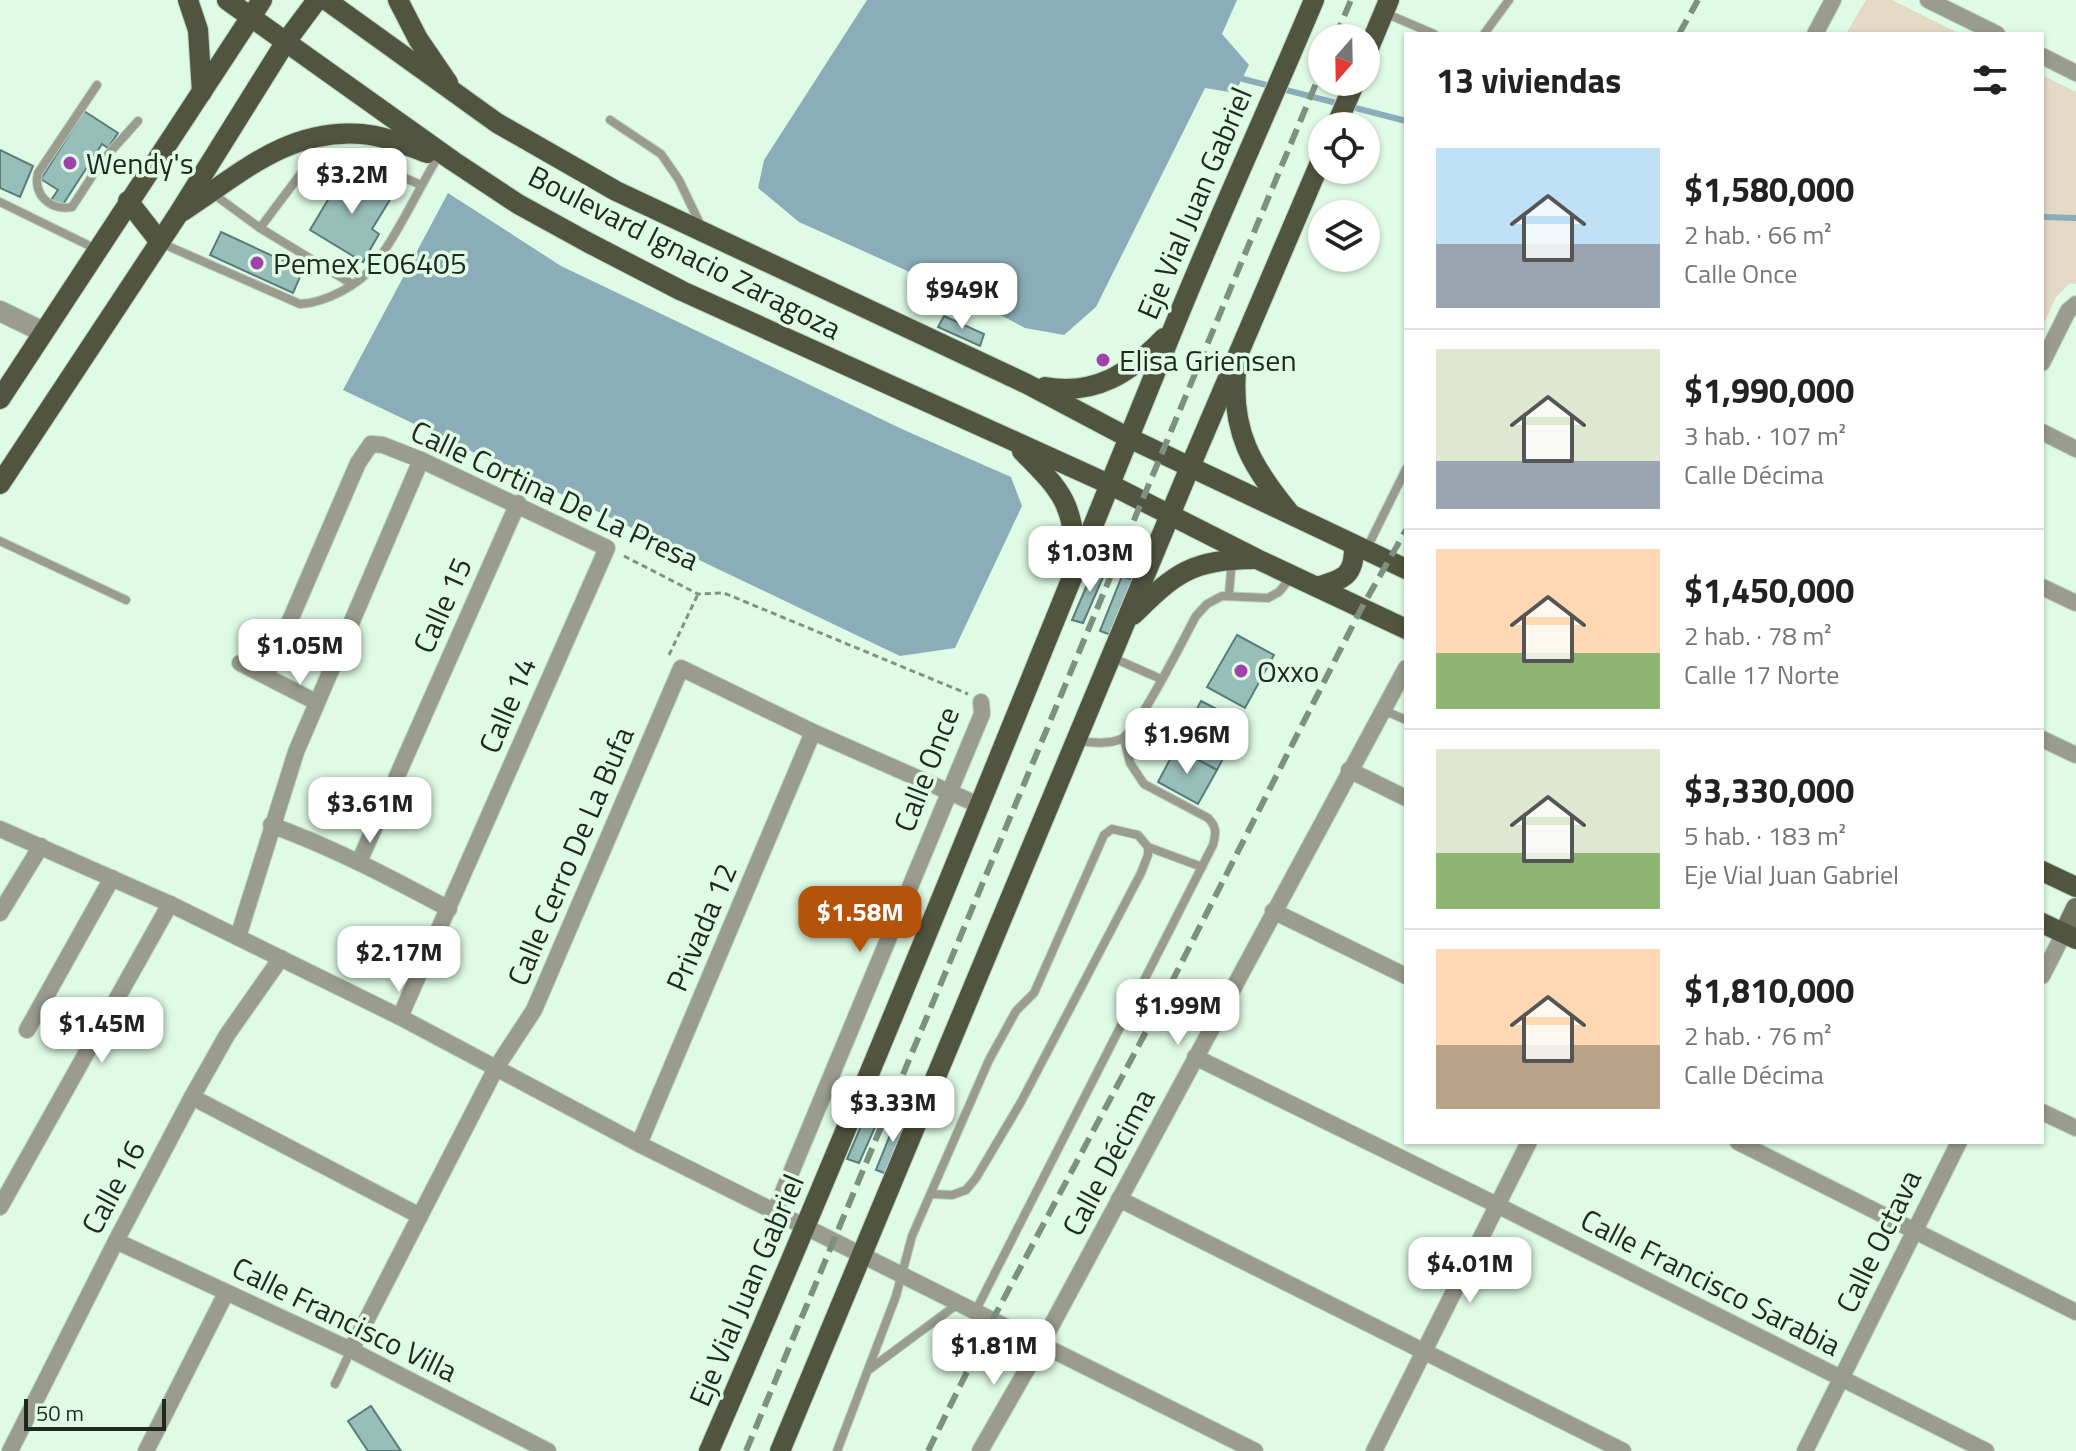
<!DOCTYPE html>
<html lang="es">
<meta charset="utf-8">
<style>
body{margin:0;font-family:"Titillium Web",sans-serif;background:#f2f2f2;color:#222;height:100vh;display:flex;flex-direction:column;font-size:30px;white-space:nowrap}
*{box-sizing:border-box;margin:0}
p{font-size:26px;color:#767676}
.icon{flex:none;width:44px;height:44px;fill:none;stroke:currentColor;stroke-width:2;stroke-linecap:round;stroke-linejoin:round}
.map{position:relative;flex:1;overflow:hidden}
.side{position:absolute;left:1404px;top:32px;width:640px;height:1112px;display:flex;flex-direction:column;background:#fff;border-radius:0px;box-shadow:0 2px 6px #0004}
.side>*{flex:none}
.needle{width:52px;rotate:200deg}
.tools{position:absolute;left:1308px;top:24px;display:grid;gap:16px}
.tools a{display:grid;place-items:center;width:72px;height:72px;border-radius:50%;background:#fff;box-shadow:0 2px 6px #0004;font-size:40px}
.scale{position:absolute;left:24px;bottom:20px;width:142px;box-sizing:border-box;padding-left:8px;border:4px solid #1f2921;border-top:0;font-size:22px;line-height:28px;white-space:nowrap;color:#1f2921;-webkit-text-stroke:6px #dffbe5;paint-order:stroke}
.price{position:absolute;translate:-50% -68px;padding:0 18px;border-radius:16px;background:#fff;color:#222;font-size:26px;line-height:52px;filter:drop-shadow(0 2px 4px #0008)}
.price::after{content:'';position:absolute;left:50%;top:48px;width:24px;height:18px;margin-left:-12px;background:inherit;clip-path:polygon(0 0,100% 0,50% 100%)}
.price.current{background:#b45309;color:#fff}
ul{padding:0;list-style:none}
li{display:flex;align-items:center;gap:24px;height:200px;padding:0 32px}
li+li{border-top:2px solid #e0e0e0}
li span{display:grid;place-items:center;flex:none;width:224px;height:160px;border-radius:0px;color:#555}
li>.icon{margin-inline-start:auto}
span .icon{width:96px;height:96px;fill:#fffc;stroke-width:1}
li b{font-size:34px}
h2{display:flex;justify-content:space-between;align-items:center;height:96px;padding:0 32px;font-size:34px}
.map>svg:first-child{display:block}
</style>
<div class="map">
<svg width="2076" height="1451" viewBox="0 0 2076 1451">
<rect width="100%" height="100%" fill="#dffbe5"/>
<g fill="#e4d9c5">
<polygon points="1866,0 1892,0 1960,34 1846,34"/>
<polygon points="2042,75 2076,92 2076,284 2070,283 2056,297 2042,328"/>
</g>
<g fill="#8aadb9">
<polygon points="867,0 1237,0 1222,34 1249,65 1235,93 1205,88 1096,307 1064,335 1025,328 974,301 799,222 758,188 764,160"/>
<polygon points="448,193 561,266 904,430 1011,477 1022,506 955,648 900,656 343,390"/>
</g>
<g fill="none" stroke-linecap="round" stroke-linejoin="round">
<g stroke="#8aadb9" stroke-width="6">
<polyline points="1243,79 1406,121"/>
<polyline points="2042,217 2076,218"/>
</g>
</g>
<g fill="#98beb9" stroke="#597d78" stroke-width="2">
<polygon points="84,111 118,133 108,148 102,144 62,206 51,200 58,190 41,179"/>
<polygon points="0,150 33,166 20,197 0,188"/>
<polygon points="345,171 391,198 372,229 379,234 363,262 310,230"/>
<polygon points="221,232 303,270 293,293 210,255"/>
<polygon points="944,316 984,334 980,346 938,327"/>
<polygon points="1096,564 1107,568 1083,623 1072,620"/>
<polygon points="1122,576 1133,580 1111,635 1100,631"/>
<polygon points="1237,635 1274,655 1245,708 1207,687"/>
<polygon points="1201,701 1242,722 1217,770 1176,748"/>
<polygon points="1176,748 1217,770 1198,804 1158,782"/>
<polygon points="871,1103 884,1107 859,1163 847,1159"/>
<polygon points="899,1113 909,1118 887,1174 876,1170"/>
<polygon points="371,1406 401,1451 368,1451 348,1421"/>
</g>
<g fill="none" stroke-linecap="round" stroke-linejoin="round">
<g stroke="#bcd5c2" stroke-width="10">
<g id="service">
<polyline points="1385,13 1434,34"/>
<polyline points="1484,34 1509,0"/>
<path d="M97,85L38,173C33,195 50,211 72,207L102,161L138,121"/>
<polyline points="610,120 661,154 679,180 701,226"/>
<polyline points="212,193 260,228 305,168 318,163 346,160 371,163 421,185"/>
<polyline points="0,202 96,249"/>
<polyline points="260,228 352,284"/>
<path d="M161,243L300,304C325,303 360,285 375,264C399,233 417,191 438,157"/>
<polyline points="0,541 126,600"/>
<polyline points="1366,550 1406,469"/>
<polyline points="1229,594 1232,560"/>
<polyline points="1111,657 1161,679"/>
<polyline points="1383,710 1406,720"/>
<path d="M1078,741C1092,742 1107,745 1121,739C1138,731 1184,638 1196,616L1207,604L1222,596L1268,598L1279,592L1292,576"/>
<polyline points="1148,847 1202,867"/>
<path d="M976,1310L1213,845C1216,833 1217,827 1208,818L1144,784L1130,763L1124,738"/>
<polyline points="870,1369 959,1303"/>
<polyline points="335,1384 351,1350"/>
<polyline points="837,1451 896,1296 912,1236 989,1060 1016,1011 1034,993 1104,835 1112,829 1138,835 1148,847 1148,855 1141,873 1021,1102 976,1178 966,1190 952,1195 931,1194"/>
</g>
</g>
<g stroke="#bcd5c2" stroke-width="18">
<g id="minor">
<polyline points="1928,0 1997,34"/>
<polyline points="1815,34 1833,0"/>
<polyline points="2042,56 2076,73"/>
<polyline points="2042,363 2068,311 2076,304"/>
<polyline points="2042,432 2076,449"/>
<polyline points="2042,587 2076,603"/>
<polyline points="240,663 316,702"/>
<polyline points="266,676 358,463 371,444 383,445 421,460 607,548 400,1017"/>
<polyline points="2042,739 2076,755"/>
<polyline points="1349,770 1406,798"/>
<path d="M271,825C334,848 391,878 449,909"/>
<polyline points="0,829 170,904 400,1017 639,1144 1255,1451"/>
<polyline points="359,862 518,503"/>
<polyline points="1273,911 1406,976"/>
<polyline points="0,913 41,846"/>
<polyline points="238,937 296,752 421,460"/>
<polyline points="2042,976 2064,933"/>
<polyline points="27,1030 112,878"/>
<polyline points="1195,1057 1497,1205 1986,1451"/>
<polyline points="192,1097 420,1216"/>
<polyline points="2042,1112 2076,1128"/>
<polyline points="1738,1142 2076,1312"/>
<polyline points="639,1144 813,732"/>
<polyline points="1119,1199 1623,1451"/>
<polyline points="0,1207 170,904"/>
<polyline points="775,1211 982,714 981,702"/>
<polyline points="116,1241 351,1350 548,1451"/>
<polyline points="351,1350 496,1068 534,1010 681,668 813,732 981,806"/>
<polyline points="10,1451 116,1241 192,1097 227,1035 281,958"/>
<polyline points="146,1451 226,1293"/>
<polyline points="980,1451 1042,1343 1406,668"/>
<polyline points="1374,1451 1529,1142"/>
<polyline points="1805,1451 1959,1142"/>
</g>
</g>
<g stroke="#bcd5c2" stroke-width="22">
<polyline id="tertiary" points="0,311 43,332"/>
</g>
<g stroke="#bcd5c2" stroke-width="22">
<polyline id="secondary" points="2064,933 2076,908"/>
</g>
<g stroke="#bcd5c2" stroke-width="22">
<g id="primary">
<polyline points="188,0 198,30 202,92"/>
<polyline points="227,0 453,161 518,204 589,243 682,291 1111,485 1257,559 1406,629"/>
<polyline points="326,0 497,123 616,191 1027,384 1129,438 1406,569"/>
<polyline points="398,0 418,39 448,83"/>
<polyline points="1366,55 1389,0"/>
<polyline points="1336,126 1355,82"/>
<polyline points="128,201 160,242"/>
<path d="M183,211C240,174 288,128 362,134C385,136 406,145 427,153"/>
<path d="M1236,371C1231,432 1252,467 1289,512"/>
<path d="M1045,387C1095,396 1130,373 1164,338"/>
<polyline points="0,399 262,0"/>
<path d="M1022,451C1064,493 1073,503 1076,565"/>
<polyline points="0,484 177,216 285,43 317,0"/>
<path d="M1317,587C1344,579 1355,576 1354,545"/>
<path d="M1133,615C1176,572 1192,560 1254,559"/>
<polyline points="2042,871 2076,887"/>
<polyline points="2042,923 2076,939"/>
<path d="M709,1451C870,1081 1019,707 1171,334C1216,222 1267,112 1314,0"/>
<polyline points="780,1451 1190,467 1322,158"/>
</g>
</g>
<g stroke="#809484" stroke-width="3" stroke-dasharray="6 4" stroke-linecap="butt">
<polyline points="624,556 698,594 724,593 968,694"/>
<polyline points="669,655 698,594"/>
</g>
<use href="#service" stroke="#999c8f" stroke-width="8"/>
<use href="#minor" stroke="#999c8f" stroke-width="16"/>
<use href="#tertiary" stroke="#999c8f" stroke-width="20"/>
<use href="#secondary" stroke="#6e725f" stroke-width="20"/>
<use href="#primary" stroke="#51553f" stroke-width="20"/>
<g stroke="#7d9081" stroke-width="6" stroke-dasharray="16 8" stroke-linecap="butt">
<polyline points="1679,34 1698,0"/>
<polyline points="1335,38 1351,0"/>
<polyline points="746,1451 1322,69"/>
<polyline points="928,1451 993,1319 1157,1011 1361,609 1406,530"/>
</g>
</g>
<g fill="#a141aa" stroke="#dffbe5" stroke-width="3">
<circle cx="70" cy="163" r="8"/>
<circle cx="257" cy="263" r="8"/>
<circle cx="1103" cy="360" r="8"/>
<circle cx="1241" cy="671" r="8"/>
</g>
<g text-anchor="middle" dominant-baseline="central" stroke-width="7" stroke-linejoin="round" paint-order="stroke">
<g font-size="30" fill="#1f2921" stroke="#dffbe5" text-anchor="start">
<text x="86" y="163">Wendy's</text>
<text x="273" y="263">Pemex E06405</text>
<text x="1119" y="360">Elisa Griensen</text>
<text x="1257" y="671">Oxxo</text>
</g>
<g font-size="30" fill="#1f2921" stroke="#dffbe5">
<text transform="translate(1194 203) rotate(-67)">Eje Vial Juan Gabriel</text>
<text transform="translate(685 252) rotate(27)">Boulevard Ignacio Zaragoza</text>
<text transform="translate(555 495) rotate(25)">Calle Cortina De La Presa</text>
<text transform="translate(442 605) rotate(-66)">Calle 15</text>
<text transform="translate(507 705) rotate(-67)">Calle 14</text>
<text transform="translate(926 769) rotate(-69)">Calle Once</text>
<text transform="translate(570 856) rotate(-67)">Calle Cerro De La Bufa</text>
<text transform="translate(701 927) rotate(-67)">Privada 12</text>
<text transform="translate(1108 1162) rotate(-62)">Calle Décima</text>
<text transform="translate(113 1187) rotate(-62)">Calle 16</text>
<text transform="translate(1878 1241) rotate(-64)">Calle Octava</text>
<text transform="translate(1711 1282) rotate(27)">Calle Francisco Sarabia</text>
<text transform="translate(746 1290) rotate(-67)">Eje Vial Juan Gabriel</text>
<text transform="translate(345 1319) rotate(26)">Calle Francisco Villa</text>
</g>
</g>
</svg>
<div class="tools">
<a><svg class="needle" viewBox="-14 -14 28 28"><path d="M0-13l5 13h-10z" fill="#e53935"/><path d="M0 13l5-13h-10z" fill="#767676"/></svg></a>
<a><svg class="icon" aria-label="locate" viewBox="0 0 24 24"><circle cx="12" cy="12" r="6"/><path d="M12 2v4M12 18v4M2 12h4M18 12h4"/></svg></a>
<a><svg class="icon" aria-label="layers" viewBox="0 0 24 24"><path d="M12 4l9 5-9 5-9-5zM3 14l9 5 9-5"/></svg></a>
</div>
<div class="scale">50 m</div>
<b class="price" style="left:352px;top:216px">$3.2M</b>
<b class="price" style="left:962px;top:331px">$949K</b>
<b class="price" style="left:1090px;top:594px">$1.03M</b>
<b class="price" style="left:300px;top:687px">$1.05M</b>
<b class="price" style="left:1187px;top:776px">$1.96M</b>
<b class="price" style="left:370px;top:845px">$3.61M</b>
<b class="price current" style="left:860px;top:954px">$1.58M</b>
<b class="price" style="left:399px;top:994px">$2.17M</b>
<b class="price" style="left:1178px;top:1047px">$1.99M</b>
<b class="price" style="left:102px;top:1065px">$1.45M</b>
<b class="price" style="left:893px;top:1144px">$3.33M</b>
<b class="price" style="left:1470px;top:1305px">$4.01M</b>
<b class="price" style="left:994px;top:1387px">$1.81M</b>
<section class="side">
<h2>13 viviendas<svg class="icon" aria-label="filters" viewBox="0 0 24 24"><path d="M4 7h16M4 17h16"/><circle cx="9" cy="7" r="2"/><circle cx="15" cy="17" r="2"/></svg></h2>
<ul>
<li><span style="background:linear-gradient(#bfe0f5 60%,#9aa5b1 0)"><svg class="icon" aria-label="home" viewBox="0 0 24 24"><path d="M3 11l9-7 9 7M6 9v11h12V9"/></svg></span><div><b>$1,580,000</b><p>2 hab. · 66 m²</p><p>Calle Once</p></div></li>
<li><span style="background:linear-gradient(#dfe7d0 70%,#9aa5b1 0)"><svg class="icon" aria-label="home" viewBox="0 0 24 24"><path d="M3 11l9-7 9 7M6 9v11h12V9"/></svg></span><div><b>$1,990,000</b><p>3 hab. · 107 m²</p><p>Calle Décima</p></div></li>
<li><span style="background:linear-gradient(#ffd9b3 65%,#8fb573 0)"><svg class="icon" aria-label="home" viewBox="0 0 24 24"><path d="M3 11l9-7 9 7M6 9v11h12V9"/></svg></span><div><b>$1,450,000</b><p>2 hab. · 78 m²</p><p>Calle 17 Norte</p></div></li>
<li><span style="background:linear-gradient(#dfe7d0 65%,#8fb573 0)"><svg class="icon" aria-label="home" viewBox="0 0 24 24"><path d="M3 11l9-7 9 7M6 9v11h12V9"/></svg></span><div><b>$3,330,000</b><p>5 hab. · 183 m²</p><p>Eje Vial Juan Gabriel</p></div></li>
<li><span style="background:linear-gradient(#ffd9b3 60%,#b9a48a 0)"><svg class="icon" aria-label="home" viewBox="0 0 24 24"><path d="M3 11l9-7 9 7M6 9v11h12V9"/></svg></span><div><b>$1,810,000</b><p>2 hab. · 76 m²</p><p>Calle Décima</p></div></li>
</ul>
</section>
</div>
